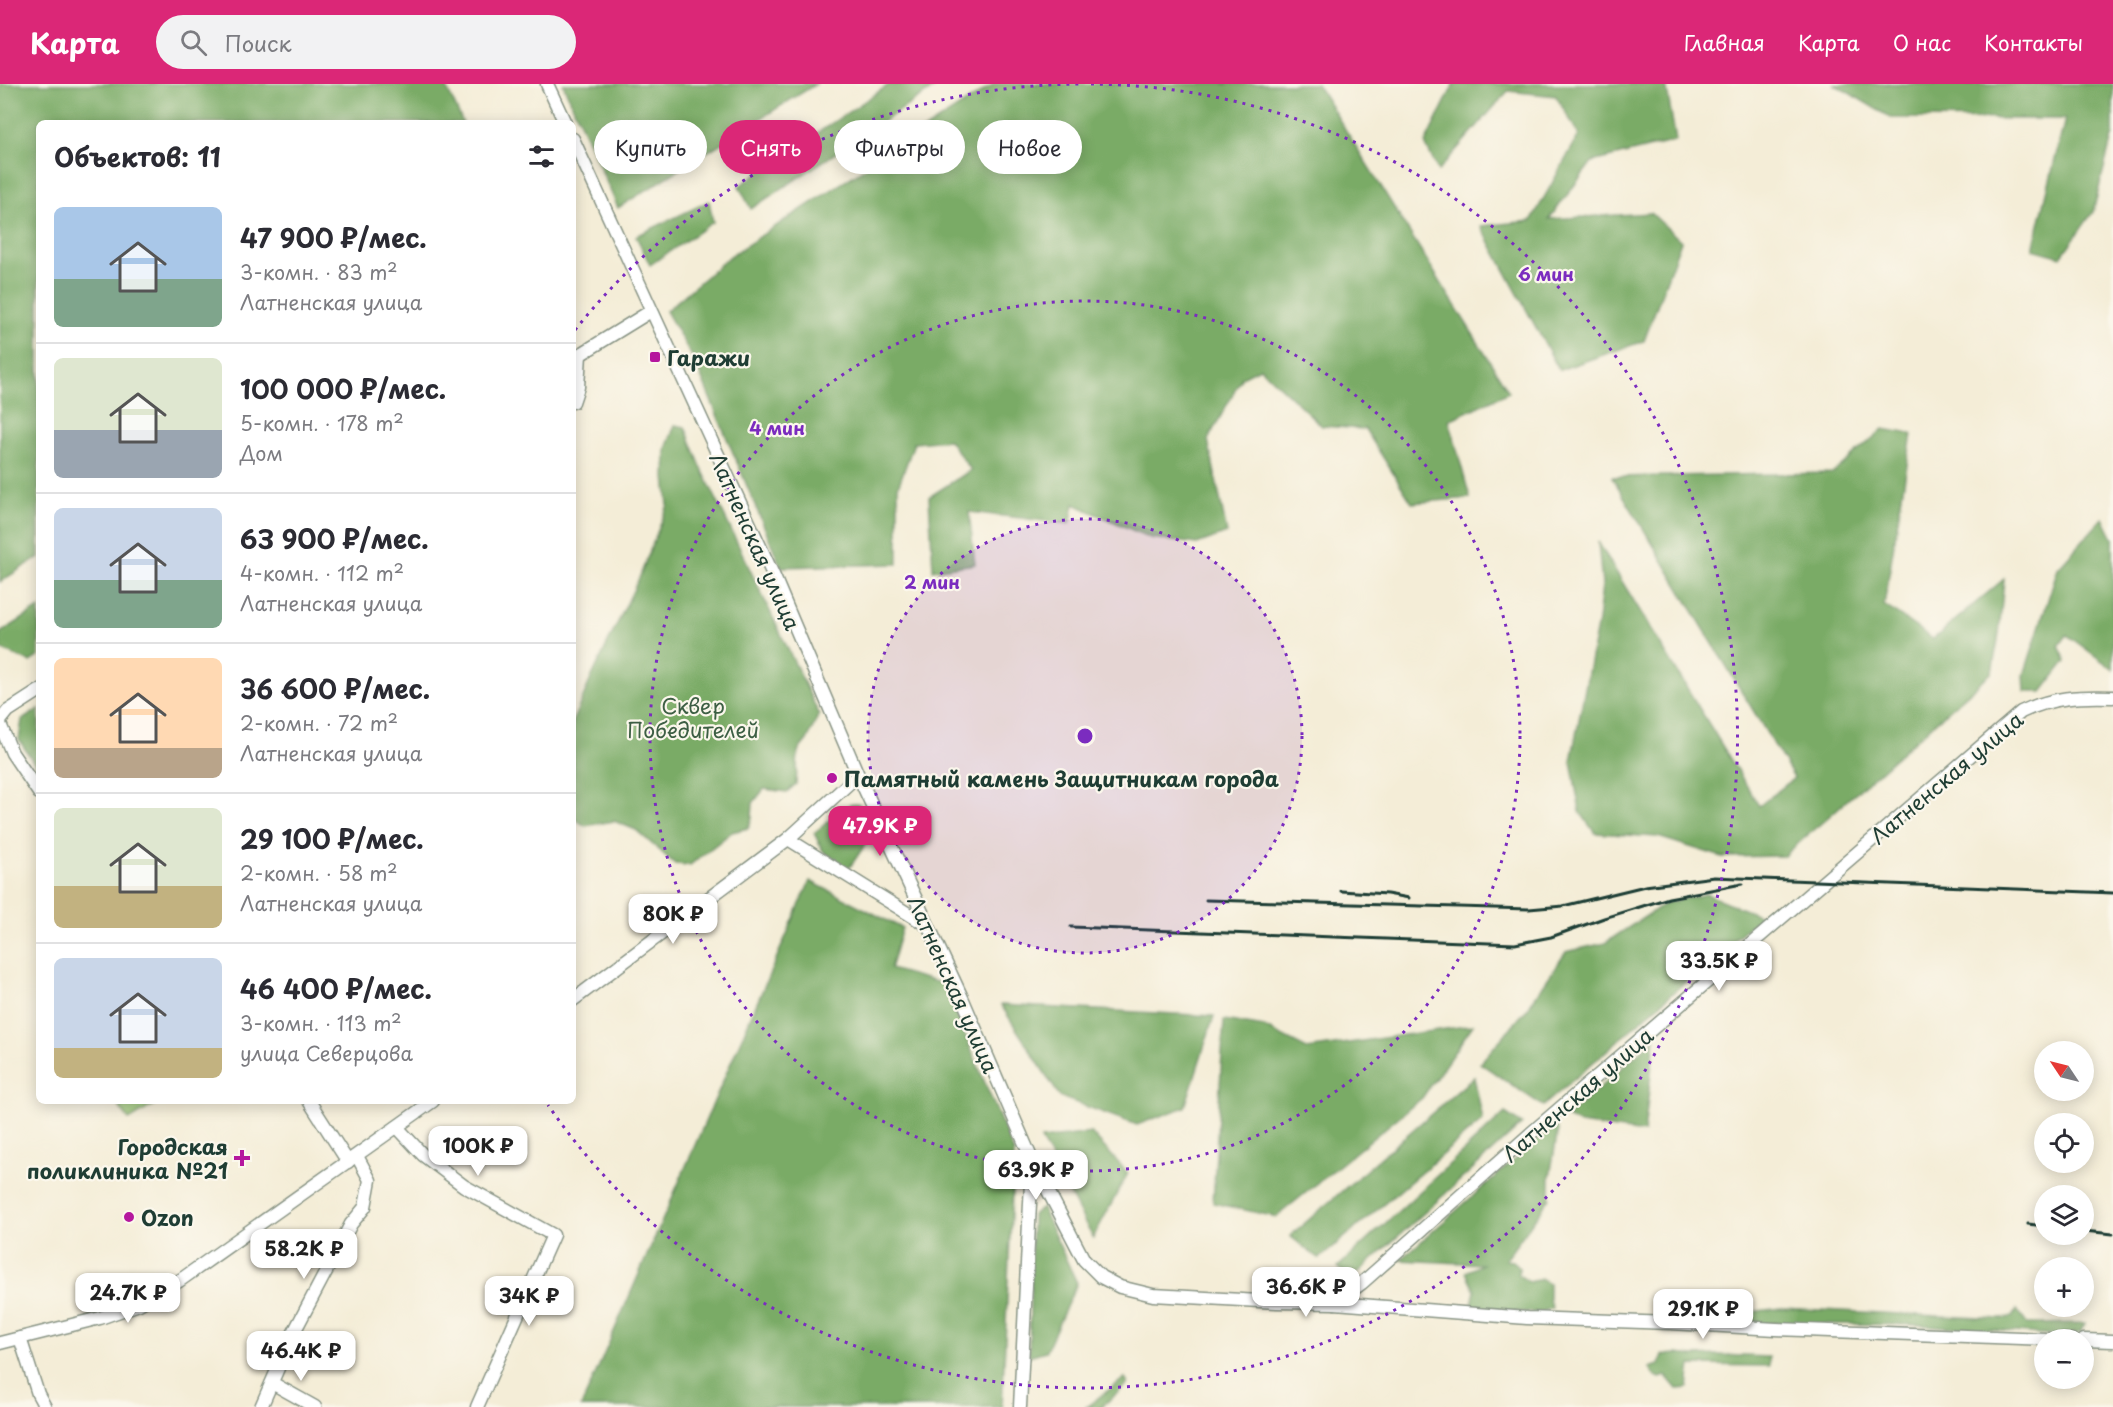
<!DOCTYPE html>
<html lang="ru">
<meta charset="utf-8">
<style>
body{margin:0;font-family:"Playpen Sans",sans-serif;background:#f2f2f3;color:#2b2b33;height:100vh;display:flex;flex-direction:column;font-size:22px;white-space:nowrap}
*{box-sizing:border-box;margin:0}
p{font-size:20px;color:#7c7c81}
.icon{flex:none;width:33px;height:33px;fill:none;stroke:currentColor;stroke-width:2;stroke-linecap:round;stroke-linejoin:round}
.map{position:relative;flex:1;overflow:hidden}
.panel{position:absolute;left:36px;top:36px;width:540px;height:984px;display:flex;flex-direction:column;background:#fff;border-radius:9px;box-shadow:0 3px 15px #0003}
.panel>*{flex:none}
.guide{position:absolute;left:594px;top:36px;width:570px;height:54px;display:flex;gap:12px}
.needle{width:39px;rotate:305deg}
.controls{position:absolute;left:2034px;top:957px;display:grid;gap:12px}
.controls a{display:grid;place-items:center;width:60px;height:60px;border-radius:50%;background:#fff;box-shadow:0 3px 15px #0003;font-size:30px}
.price{position:absolute;translate:-50% -51px;padding:0 14px;border-radius:12px;background:#fff;color:#222;font-size:20px;line-height:39px;filter:drop-shadow(0 2px 3px #0008)}
.price::after{content:'';position:absolute;left:50%;top:36px;width:18px;height:14px;margin-left:-9px;background:inherit;clip-path:polygon(0 0,100% 0,50% 100%)}
.price.on{background:#db2777;color:#fff}
ul{padding:0;list-style:none}
li{display:flex;align-items:center;gap:18px;height:150px;padding:0 18px}
li+li{border-top:2px solid #e1e1e2}
li span{display:grid;place-items:center;flex:none;width:168px;height:120px;border-radius:9px;color:#555}
li>.icon{margin-inline-start:auto}
span .icon{width:72px;height:72px;fill:#fffc;stroke-width:1}
li b{font-size:26px}
h2{display:flex;justify-content:space-between;align-items:center;height:72px;padding:0 18px;font-size:26px}
.tag{padding:0 21px;border-radius:27px;background:#fff;box-shadow:0 3px 15px #0003;font-size:21px;line-height:54px}
.tag.on{background:#db2777;color:#fff}
header{display:flex;align-items:center;gap:36px;box-sizing:border-box;height:84px;padding:0 30px;background:#db2777;color:#fff}
header strong{font-size:28px}
nav{display:flex;gap:33px;margin-inline-start:auto;font-size:21px}
.search{width:420px;height:54px;background:#f2f2f3;display:flex;align-items:center;gap:15px;box-sizing:border-box;padding:0 21px;border-radius:33px;color:#7c7c81;font-size:22px}
.map>svg:first-child{display:block}
</style>
<header>
<strong>Карта</strong>
<div class="search"><svg class="icon" aria-label="search" viewBox="0 0 24 24"><circle cx="10" cy="10" r="6"/><path d="M15 15l6 6"/></svg>Поиск</div>
<nav><a>Главная</a><a>Карта</a><a>О нас</a><a>Контакты</a></nav>
</header>
<div class="map">
<svg width="2113" height="1323" viewBox="0 0 2113 1323">
<rect width="100%" height="100%" fill="#fbf7ec"/>
<filter id="ink" filterUnits="userSpaceOnUse"><feTurbulence type="fractalNoise" baseFrequency=".0167" numOctaves="2"/><feDisplacementMap in="SourceGraphic" scale="12" xChannelSelector="R" yChannelSelector="G"/><feConvolveMatrix kernelMatrix="1 2 1 2 8 2 1 2 1" color-interpolation-filters="sRGB"/></filter>
<filter id="wash" filterUnits="userSpaceOnUse"><feTurbulence type="fractalNoise" baseFrequency=".008" numOctaves="4" result="noise"/><feDisplacementMap in="SourceGraphic" scale="24" xChannelSelector="R" yChannelSelector="G"/><feGaussianBlur stdDeviation="1.35" result="paint"/><feColorMatrix in="noise" values="0 0 0 0 0 0 0 0 0 0 0 0 0 0 0 0 0 1.4 0 .05"/><feComposite in="paint" operator="in"/></filter>
<g filter="url(#wash)">
<rect width="100%" height="100%" fill="#f4edd7"/>
<polygon fill="#98c675" stroke="#5c8254" stroke-width="1.5" points="115,1017 160,1017 129,1036"/>
<g fill="#7aab66" stroke="#4c744d" stroke-width="1.5">
<polygon points="0,0 445,0 463,39 39,39 39,473 0,498"/>
<polygon points="563,0 816,0 618,124"/>
<polygon points="890,0 940,0 751,125 739,102"/>
<polygon points="994,0 1317,0 1509,308 1449,336 1470,414 1412,419 1365,345 1322,342 1260,284 1242,293 1208,356 1227,449 1197,460 1150,454 1074,420 1070,440 969,428 975,480 933,486 929,413 971,386 949,356 914,359 898,403 898,480 781,483 694,276 666,227 730,172"/>
<polygon points="1454,0 1666,0 1676,57 1592,78 1549,135 1651,129 1681,157 1644,257 1559,286 1481,142 1531,137 1579,51 1556,12 1508,7 1438,87 1425,59"/>
<polygon points="1834,0 2113,0 2113,49 2093,128 2061,173 2033,165 2065,35 1891,34"/>
<polygon points="709,117 713,138 650,181 636,152"/>
<polygon points="675,341 685,343 701,383 819,630 807,656 798,667 796,700 787,708 764,705 753,719 752,734 748,744 732,748 690,781 675,780 636,746 614,737 585,742 573,733 573,636 592,592 640,492 668,421 665,393 666,365"/>
<polygon points="1883,345 1912,350 1884,521 1933,555 2004,495 1999,550 1992,588 1784,772 1722,773 1658,753 1595,749 1580,728 1571,677 1598,537 1602,501 1598,458 1759,722 1794,694 1612,393 1833,389"/>
<polygon points="2103,434 2113,455 2113,585 2067,551 2059,562 2066,577 2042,608 2025,608 2024,591 2058,484"/>
<polygon points="39,524 39,572 30,578 0,565 0,549"/>
<polygon points="39,625 39,686 19,656 22,636"/>
<polygon points="850,720 859,720 869,737 865,761 848,786 823,767 814,749"/>
<polygon points="810,797 902,844 890,885 944,900 1014,1069 1002,1323 581,1323"/>
<polygon points="1706,810 1761,832 1543,1022 1480,979 1527,925 1566,868 1605,859 1666,819"/>
<polygon points="1001,921 1214,932 1185,1023 1137,1041 1060,1013"/>
<polygon points="1224,936 1264,943 1307,965 1473,941 1422,1014 1276,1133 1213,1119"/>
<polygon points="1655,954 1644,1049 1580,1040 1567,1033"/>
<polygon points="1474,993 1483,1036 1319,1175 1290,1152"/>
<polygon points="1505,1029 1522,1040 1351,1195 1338,1183"/>
<polygon points="1556,1039 1558,1046 1550,1092 1550,1114 1505,1176 1512,1177 1519,1183 1519,1191 1529,1198 1542,1195 1549,1200 1549,1216 1552,1224 1539,1229 1471,1225 1475,1207 1466,1188 1482,1180 1400,1176"/>
<polygon points="1091,1049 1128,1089 1093,1154 1041,1055"/>
<polygon points="1042,1124 1077,1199 1046,1267 1029,1272 1032,1131"/>
<polygon points="1781,1224 2001,1235 2013,1233 2017,1226 2027,1240 2085,1239 2080,1249 2053,1251 1922,1241 1750,1239 1735,1230"/>
<polygon points="1677,1270 1694,1272 1719,1271 1769,1273 1769,1282 1691,1281 1688,1304 1677,1305 1666,1292 1660,1294 1654,1291 1650,1284 1659,1281 1663,1271"/>
<polygon points="1125,1294 1128,1300 1101,1323 1086,1323"/>
</g>
</g>
<g filter="url(#ink)">
<g fill="none" stroke-linecap="round" stroke-linejoin="round">
<g stroke="#8a9586" stroke-width="15">
<g id="minor">
<polyline points="547,0 565,39"/>
<polyline points="573,55 775,495 858,691 963,916 1032,1076 1084,1176 1101,1193 1120,1203 1153,1211 1277,1218 1335,1219 1527,1234 1671,1239 1776,1245 2072,1256"/>
<polyline points="573,275 651,227"/>
<polyline points="573,318 578,303 580,270"/>
<polyline points="0,637 8,627 39,607"/>
<polyline points="0,640 12,669 39,709"/>
<polyline points="788,755 928,842"/>
<polyline points="573,916 788,755 858,691"/>
<polyline points="309,1017 348,1078"/>
<polyline points="397,1043 423,1071 464,1102 553,1151 477,1323"/>
<path d="M1335,1219L1362,1199L1538,1043L2021,628C2053,613 2078,612 2113,613"/>
<polyline points="20,1254 38,1310 45,1323"/>
<polyline points="2084,1256 2113,1257"/>
<polyline points="0,1259 100,1234 139,1220 179,1197 433,1017"/>
<polyline points="272,1299 315,1323"/>
<polyline points="261,1323 292,1252 351,1140 365,1123 370,1096 357,1072"/>
<polyline points="1020,1323 1032,1078"/>
</g>
</g>
<use href="#minor" stroke="#fff" stroke-width="12"/>
<g stroke="#1f3d34" stroke-width="3">
<polyline points="1341,807 1387,810 1409,814"/>
<polyline points="1206,816 1529,825 1563,822 1645,802 1714,793 2113,809"/>
<polyline points="1071,843 1515,860 1551,853 1604,834 1669,814 1742,800"/>
<polyline points="2028,1140 2044,1142"/>
<polyline points="2084,1147 2113,1150"/>
</g>
</g>
</g>
<circle cx="1085" cy="652" r="217" fill="#7b2cbf" fill-opacity=".12"/>
<g fill="none" stroke="#7b2cbf" stroke-width="3" stroke-dasharray="3 6">
<circle cx="1085" cy="652" r="217"/>
<circle cx="1085" cy="652" r="435"/>
<path d="M575 246A652 652 0 0 1 1079 0M1091 0A652 652 0 1 1 548 1021"/>
</g>
<g fill="#b5179e" stroke="#fbf7ec" stroke-width="2">
<rect x="649" y="267" width="12" height="12" rx="3"/>
<circle cx="832" cy="694" r="6"/>
<path d="M239 1065h6v6h6v6h-6v6h-6v-6h-6v-6h6z"/>
<circle cx="129" cy="1133" r="6"/>
</g>
<g text-anchor="middle" dominant-baseline="central" stroke-width="4.5" stroke-linejoin="round" paint-order="stroke">
<g font-size="21" font-weight="bold" fill="#1f3d34" stroke="#fbf7ec" text-anchor="start">
<text x="667" y="273">Гаражи</text>
<text x="844" y="694">Памятный камень Защитникам города</text>
<text x="228" y="1062" text-anchor="end">Городская<tspan x="228" dy="24">поликлиника №21</tspan></text>
<text x="141" y="1133">Ozon</text>
</g>
<g font-size="21" fill="#1f3d34" stroke="#fbf7ec">
<text transform="translate(756 457) rotate(66)">Латненская улица</text>
<text transform="translate(1946 693) rotate(-40)">Латненская улица</text>
<text transform="translate(954 900) rotate(66)">Латненская улица</text>
<text transform="translate(1577 1010) rotate(-41)">Латненская улица</text>
</g>
<g font-size="21" fill="#3d5f44" stroke="#fbf7ec">
<text x="693" y="621">Сквер<tspan x="693" dy="24">Победителей</tspan></text>
</g>
</g>
<circle cx="1085" cy="652" r="9" fill="#7b2cbf" stroke="#fbf7ec" stroke-width="3"/>
<g font-size="18" text-anchor="middle" font-weight="bold" fill="#7b2cbf" stroke="#fbf7ec" stroke-width="4.5" stroke-linejoin="round" paint-order="stroke">
<text x="1546" y="197">6 мин</text>
<text x="777" y="351">4 мин</text>
<text x="932" y="505">2 мин</text>
</g>
</svg>
<div class="controls">
<a><svg class="needle" viewBox="-14 -14 28 28"><path d="M0-13l5 13h-10z" fill="#e53935"/><path d="M0 13l5-13h-10z" fill="#7c7c81"/></svg></a>
<a><svg class="icon" aria-label="locate" viewBox="0 0 24 24"><circle cx="12" cy="12" r="6"/><path d="M12 2v4M12 18v4M2 12h4M18 12h4"/></svg></a>
<a><svg class="icon" aria-label="layers" viewBox="0 0 24 24"><path d="M12 4l9 5-9 5-9-5zM3 14l9 5 9-5"/></svg></a>
<a>+</a>
<a>−</a>
</div>
<b class="price on" style="left:880px;top:773px">47.9K ₽</b>
<b class="price" style="left:673px;top:861px">80K ₽</b>
<b class="price" style="left:1719px;top:908px">33.5K ₽</b>
<b class="price" style="left:478px;top:1093px">100K ₽</b>
<b class="price" style="left:1036px;top:1117px">63.9K ₽</b>
<b class="price" style="left:304px;top:1196px">58.2K ₽</b>
<b class="price" style="left:1306px;top:1234px">36.6K ₽</b>
<b class="price" style="left:128px;top:1240px">24.7K ₽</b>
<b class="price" style="left:529px;top:1243px">34K ₽</b>
<b class="price" style="left:1703px;top:1256px">29.1K ₽</b>
<b class="price" style="left:301px;top:1298px">46.4K ₽</b>
<div class="guide">
<a class="tag">Купить</a>
<a class="tag on">Снять</a>
<a class="tag">Фильтры</a>
<a class="tag">Новое</a>
</div>
<section class="panel">
<h2>Объектов: 11<svg class="icon" aria-label="filters" viewBox="0 0 24 24"><path d="M4 7h16M4 17h16"/><circle cx="9" cy="7" r="2"/><circle cx="15" cy="17" r="2"/></svg></h2>
<ul>
<li><span style="background:linear-gradient(#a9c7e8 60%,#7fa58c 0)"><svg class="icon" aria-label="home" viewBox="0 0 24 24"><path d="M3 11l9-7 9 7M6 9v11h12V9"/></svg></span><div><b>47 900 ₽/мес.</b><p>3-комн. · 83 m²</p><p>Латненская улица</p></div></li>
<li><span style="background:linear-gradient(#dfe7d0 60%,#9aa5b1 0)"><svg class="icon" aria-label="home" viewBox="0 0 24 24"><path d="M3 11l9-7 9 7M6 9v11h12V9"/></svg></span><div><b>100 000 ₽/мес.</b><p>5-комн. · 178 m²</p><p>Дом</p></div></li>
<li><span style="background:linear-gradient(#c9d6e8 60%,#7fa58c 0)"><svg class="icon" aria-label="home" viewBox="0 0 24 24"><path d="M3 11l9-7 9 7M6 9v11h12V9"/></svg></span><div><b>63 900 ₽/мес.</b><p>4-комн. · 112 m²</p><p>Латненская улица</p></div></li>
<li><span style="background:linear-gradient(#ffd9b3 75%,#b9a48a 0)"><svg class="icon" aria-label="home" viewBox="0 0 24 24"><path d="M3 11l9-7 9 7M6 9v11h12V9"/></svg></span><div><b>36 600 ₽/мес.</b><p>2-комн. · 72 m²</p><p>Латненская улица</p></div></li>
<li><span style="background:linear-gradient(#dfe7d0 65%,#c2b280 0)"><svg class="icon" aria-label="home" viewBox="0 0 24 24"><path d="M3 11l9-7 9 7M6 9v11h12V9"/></svg></span><div><b>29 100 ₽/мес.</b><p>2-комн. · 58 m²</p><p>Латненская улица</p></div></li>
<li><span style="background:linear-gradient(#c9d6e8 75%,#c2b280 0)"><svg class="icon" aria-label="home" viewBox="0 0 24 24"><path d="M3 11l9-7 9 7M6 9v11h12V9"/></svg></span><div><b>46 400 ₽/мес.</b><p>3-комн. · 113 m²</p><p>улица Северцова</p></div></li>
</ul>
</section>
</div>
